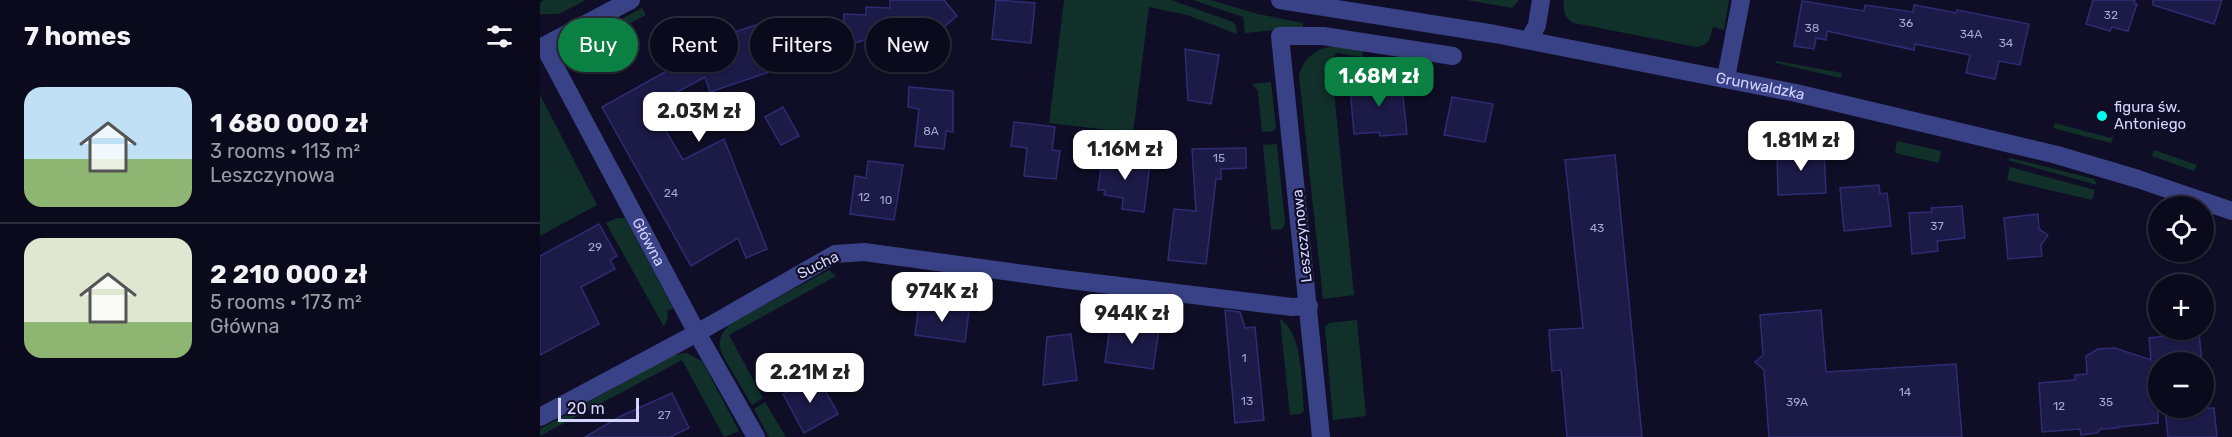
<!DOCTYPE html>
<meta charset="utf-8">
<style>
body{margin:0;font-family:Rubik,sans-serif;background:#191829;color:#f1f3f6;height:100vh;display:flex;flex-direction:column;font-size:22px;white-space:nowrap}
*{box-sizing:border-box;margin:0}
p{font-size:20px;color:#9a9aa3}
.icon{flex:none;width:33px;height:33px;fill:none;stroke:currentColor;stroke-width:2;stroke-linecap:round;stroke-linejoin:round}
.map{position:relative;flex:1;overflow:hidden}
.sheet{display:flex;flex-direction:column;background:#0b0a1c;width:540px}
.sheet>*{flex:none}
.top-card{position:absolute;left:18px;top:18px;width:570px;height:54px;display:flex;gap:12px}
.tools{position:absolute;left:1608px;top:196px;display:grid;gap:12px}
.tools a{display:grid;place-items:center;width:66px;height:66px;border-radius:50%;background:#0b0a1c;box-shadow:0 2px 4px #0004,0 0 0 2px #2b2b3b;font-size:30px}
.scale{position:absolute;left:18px;bottom:15px;width:81px;box-sizing:border-box;padding-left:6px;border:3px solid #d3d5ff;border-top:0;font-size:16px;line-height:21px;white-space:nowrap;color:#d3d5ff;-webkit-text-stroke:4px #0f0e26;paint-order:stroke}
.price{position:absolute;translate:-50% -51px;padding:0 14px;border-radius:12px;background:#fff;color:#222;font-size:20px;line-height:39px;filter:drop-shadow(0 2px 3px #0008)}
.price::after{content:'';position:absolute;left:50%;top:36px;width:18px;height:14px;margin-left:-9px;background:inherit;clip-path:polygon(0 0,100% 0,50% 100%)}
.price.current{background:#0b8043;color:#fff}
ul{padding:0;list-style:none}
li{display:flex;align-items:center;gap:18px;height:150px;padding:0 24px}
li+li{border-top:2px solid #2b2b3b}
li span{display:grid;place-items:center;flex:none;width:168px;height:120px;border-radius:18px;color:#555}
li>.icon{margin-inline-start:auto}
span .icon{width:72px;height:72px;fill:#fffc;stroke-width:1}
li b{font-size:26px}
h2{display:flex;justify-content:space-between;align-items:center;height:72px;padding:0 24px;font-size:26px}
.chip{padding:0 21px;border-radius:27px;background:#0b0a1c;box-shadow:0 2px 4px #0004,0 0 0 2px #2b2b3b;font-size:21px;line-height:54px}
.chip.current{background:#0b8043;color:#fff}
main{display:flex;flex:1;min-height:0}
.map>svg:first-child{display:block}
</style>
<main>
<section class="sheet">
<h2>7 homes<svg class="icon" aria-label="filters" viewBox="0 0 24 24"><path d="M4 7h16M4 17h16"/><circle cx="9" cy="7" r="2"/><circle cx="15" cy="17" r="2"/></svg></h2>
<ul>
<li><span style="background:linear-gradient(#bfe0f5 60%,#8fb573 0)"><svg class="icon" aria-label="home" viewBox="0 0 24 24"><path d="M3 11l9-7 9 7M6 9v11h12V9"/></svg></span><div><b>1 680 000 zł</b><p>3 rooms · 113 m²</p><p>Leszczynowa</p></div></li>
<li><span style="background:linear-gradient(#dfe7d0 70%,#8fb573 0)"><svg class="icon" aria-label="home" viewBox="0 0 24 24"><path d="M3 11l9-7 9 7M6 9v11h12V9"/></svg></span><div><b>2 210 000 zł</b><p>5 rooms · 173 m²</p><p>Główna</p></div></li>
</ul>
</section>
<div class="map">
<svg width="1692" height="437" viewBox="0 0 1692 437">
<rect width="100%" height="100%" fill="#0f0e26"/>
<g fill="#11302a">
<polygon points="4,0 46,0 19,14 0,14 0,3"/>
<polygon points="524,0 631,0 693,22 696,26 697,34 647,15 609,7 593,133 509,123"/>
<polygon points="653,0 671,0 718,14 763,23 763,27 705,33 703,17"/>
<polygon points="927,0 979,0 972,8"/>
<path d="M1024,0H1189L1184,30L1173,27C1170,38 1169,46 1156,47L1034,23C1024,18 1023,11 1024,0Z"/>
<polygon points="102,8 106,15 26,57 27,48"/>
<path d="M796,46L823,50L822,57L797,53L791,60L814,295L783,299L759,76C764,57 776,48 796,46Z"/>
<polygon points="1236,61 1302,73 1301,78 1236,63"/>
<polygon points="731,82 736,128 734,131 722,132 718,91 712,84"/>
<polygon points="0,95 57,205 0,236"/>
<polygon points="1515,123 1571,138 1574,133 1571,143 1513,128"/>
<polygon points="1357,141 1401,151 1399,163 1355,153"/>
<polygon points="737,144 745,223 742,229 731,230 723,145"/>
<polygon points="1614,150 1657,165 1654,171 1612,156"/>
<polygon points="1471,158 1554,179 1557,185 1467,160"/>
<polygon points="1470,167 1555,190 1552,200 1467,180"/>
<polygon points="77,218 85,218 133,308 127,311 128,317 124,327 66,223"/>
<path d="M289,270L296,276L189,335L223,398L212,405L183,356C176,341 181,332 193,322Z"/>
<path d="M740,319C764,334 761,385 764,411L761,414L750,415Z"/>
<polygon points="817,320 826,416 793,420 785,327 789,323"/>
<polygon points="147,353 162,361 199,431 184,437 142,360 0,436 0,429 133,355"/>
<polygon points="225,402 246,437 229,437 214,409"/>
</g>
<g fill="#1c1a47" stroke="#2f2c74" stroke-width="1.5">
<polygon points="350,0 404,0 417,16 405,26 405,39 344,37 342,34 303,47 304,14 326,15 326,7 350,8"/>
<polygon points="456,0 495,3 491,43 452,39"/>
<polygon points="1553,0 1595,0 1594,4 1597,4 1588,31 1572,27 1570,31 1546,24"/>
<polygon points="1613,0 1682,0 1674,24 1613,5"/>
<polygon points="1262,1 1324,11 1325,5 1373,12 1374,5 1416,13 1417,10 1489,24 1480,65 1459,61 1455,79 1426,73 1430,55 1375,44 1374,50 1287,31 1286,40 1276,38 1274,49 1254,46"/>
<polygon points="237,18 253,64 170,92 165,77 111,106 143,160 184,139 227,249 206,258 198,238 151,266 62,107 134,67 129,54"/>
<polygon points="645,49 679,55 671,104 648,100"/>
<polygon points="861,78 867,134 840,136 839,132 814,134 810,88 834,86 834,80"/>
<polygon points="369,87 413,91 413,132 406,131 404,149 375,146 379,109 368,107"/>
<polygon points="912,97 953,104 945,142 904,135"/>
<polygon points="243,107 259,136 241,145 225,117"/>
<polygon points="474,122 515,127 512,150 520,151 516,179 484,176 487,148 471,146"/>
<polygon points="706,148 706,168 681,169 681,179 676,179 666,264 628,260 634,209 656,211 652,149"/>
<polygon points="1284,149 1286,193 1238,195 1237,151"/>
<polygon points="563,154 592,157 591,160 610,163 604,212 582,209 583,198 564,195 565,190 558,190"/>
<polygon points="1075,155 1102,437 1027,437 1021,370 1012,371 1009,330 1043,328 1025,160"/>
<polygon points="328,161 363,165 354,220 310,214 315,176 326,178"/>
<polygon points="1339,185 1340,194 1347,193 1351,226 1304,231 1300,188"/>
<polygon points="1422,206 1425,238 1397,241 1398,251 1372,254 1369,213 1392,212 1391,208"/>
<polygon points="1498,214 1499,229 1508,235 1501,245 1502,256 1468,259 1464,218"/>
<polygon points="59,224 77,256 70,260 75,269 41,287 59,324 0,355 0,256"/>
<polygon points="379,304 429,311 425,342 375,335"/>
<polygon points="685,310 700,312 705,328 715,327 724,420 695,423"/>
<polygon points="1281,310 1286,372 1416,364 1422,437 1229,437 1224,370 1215,362 1223,355 1220,315"/>
<polygon points="571,321 619,329 613,369 565,362"/>
<polygon points="1659,333 1662,363 1618,363 1618,423 1578,427 1578,428 1561,429 1557,433 1541,435 1540,429 1502,432 1499,383 1535,380 1535,375 1547,374 1546,356 1558,349 1575,348 1611,360 1609,338"/>
<polygon points="531,334 537,380 503,385 507,337"/>
<polygon points="277,375 298,414 264,433 243,394"/>
<polygon points="132,393 149,428 130,437 45,437 81,416"/>
<polygon points="1625,408 1674,408 1677,437 1628,437"/>
</g>
<g fill="none" stroke-linecap="round" stroke-linejoin="round">
<g stroke="#394286" stroke-width="18">
<path id="s1" d="M740,0L955,34L1256,93L1517,155L1598,179L1692,211"/>
<polyline points="989,40 997,25 1001,0"/>
<path id="s2" d="M4,46L157,333L216,437"/>
<polyline points="0,48 91,0"/>
<polyline points="1186,78 1201,0"/>
<polyline points="0,417 157,333 295,254 324,252 522,279 752,307 769,306"/>
<polyline points="781,437 740,36 783,36 913,56"/>
</g>
</g>
<circle fill="#00fef0" stroke="#0f0e26" stroke-width="2" cx="1562" cy="116" r="6"/>
<g text-anchor="middle" dominant-baseline="central" stroke-width="4.5" stroke-linejoin="round" paint-order="stroke">
<g font-size="12" fill="#a5a6d1">
<text x="1571" y="15">32</text>
<text x="1366" y="23">36</text>
<text x="1272" y="28">38</text>
<text x="1431" y="34">34A</text>
<text x="1466" y="43">34</text>
<text x="391" y="131">8A</text>
<text x="679" y="158">15</text>
<text x="131" y="193">24</text>
<text x="324" y="197">12</text>
<text x="346" y="200">10</text>
<text x="1397" y="226">37</text>
<text x="1057" y="228">43</text>
<text x="55" y="247">29</text>
<text x="704" y="358">1</text>
<text x="1365" y="392">14</text>
<text x="707" y="401">13</text>
<text x="1257" y="402">39A</text>
<text x="1566" y="402">35</text>
<text x="1519" y="406">12</text>
<text x="124" y="415">27</text>
</g>
<g font-size="15" fill="#d3d5ff" stroke="#0f0e26">
<text stroke="none"><textPath href="#s1" startOffset="488">Grunwaldzka</textPath></text>
<text transform="translate(762 236) rotate(-96)">Leszczynowa</text>
<text stroke="none"><textPath href="#s2" startOffset="222">Główna</textPath></text>
<text transform="translate(278 265) rotate(-26)">Sucha</text>
</g>
<g font-size="15" fill="#d3d5ff" stroke="#0f0e26" text-anchor="start">
<text x="1574" y="107">figura św.<tspan x="1574" dy="17">Antoniego</tspan></text>
</g>
</g>
</svg>
<div class="tools">
<a><svg class="icon" aria-label="locate" viewBox="0 0 24 24"><circle cx="12" cy="12" r="6"/><path d="M12 2v4M12 18v4M2 12h4M18 12h4"/></svg></a>
<a>+</a>
<a>−</a>
</div>
<div class="scale">20 m</div>
<b class="price current" style="left:839px;top:108px">1.68M zł</b>
<b class="price" style="left:159px;top:143px">2.03M zł</b>
<b class="price" style="left:1261px;top:172px">1.81M zł</b>
<b class="price" style="left:585px;top:181px">1.16M zł</b>
<b class="price" style="left:402px;top:323px">974K zł</b>
<b class="price" style="left:592px;top:345px">944K zł</b>
<b class="price" style="left:270px;top:404px">2.21M zł</b>
<div class="top-card">
<a class="chip current">Buy</a>
<a class="chip">Rent</a>
<a class="chip">Filters</a>
<a class="chip">New</a>
</div>
</div>
</main>
